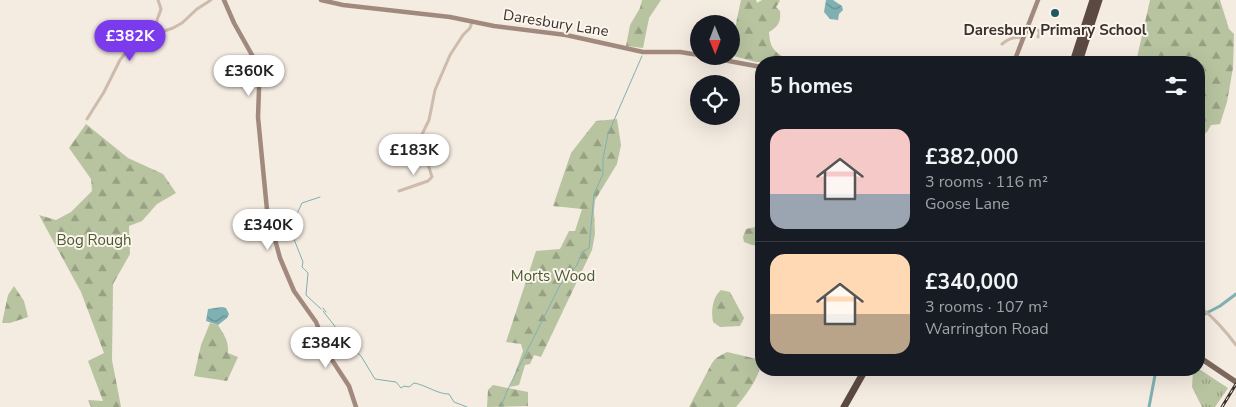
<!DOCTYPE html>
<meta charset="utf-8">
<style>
body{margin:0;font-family:"Nunito Sans",sans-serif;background:#20242c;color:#f1f3f6;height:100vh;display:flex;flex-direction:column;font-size:19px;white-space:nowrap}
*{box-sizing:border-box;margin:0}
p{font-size:16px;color:#9ea1a6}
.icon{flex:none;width:28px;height:28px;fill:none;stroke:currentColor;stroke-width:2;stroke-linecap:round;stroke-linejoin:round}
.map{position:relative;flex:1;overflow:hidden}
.details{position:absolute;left:755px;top:56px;width:450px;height:320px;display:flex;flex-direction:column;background:#171b24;border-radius:20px;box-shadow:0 5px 20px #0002}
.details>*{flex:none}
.needle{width:32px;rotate:179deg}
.tools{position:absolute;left:690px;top:15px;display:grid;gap:10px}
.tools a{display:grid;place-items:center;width:50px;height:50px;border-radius:50%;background:#171b24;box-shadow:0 5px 20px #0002;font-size:25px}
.price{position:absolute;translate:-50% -42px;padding:0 11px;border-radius:18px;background:#fff;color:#222;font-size:16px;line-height:32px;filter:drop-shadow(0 1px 2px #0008)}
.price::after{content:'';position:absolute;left:50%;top:30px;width:15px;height:11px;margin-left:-8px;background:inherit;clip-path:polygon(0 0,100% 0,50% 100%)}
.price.current{background:#7c3aed;color:#fff}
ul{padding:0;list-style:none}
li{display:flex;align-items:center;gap:15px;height:125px;padding:0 15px}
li+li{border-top:1px solid #363941}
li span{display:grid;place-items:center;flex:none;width:140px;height:100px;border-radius:15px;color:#555}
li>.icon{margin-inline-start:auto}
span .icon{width:60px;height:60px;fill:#fffc;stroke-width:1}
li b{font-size:21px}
h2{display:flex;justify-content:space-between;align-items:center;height:60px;padding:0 15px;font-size:21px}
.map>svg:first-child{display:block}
</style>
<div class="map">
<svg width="1236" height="407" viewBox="0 0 1236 407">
<defs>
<pattern id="grass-tufts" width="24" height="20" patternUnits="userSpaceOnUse" patternTransform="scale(1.25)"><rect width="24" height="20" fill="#b8c4a0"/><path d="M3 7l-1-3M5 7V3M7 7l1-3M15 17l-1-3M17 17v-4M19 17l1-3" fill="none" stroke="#97a083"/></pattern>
<pattern id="forest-firs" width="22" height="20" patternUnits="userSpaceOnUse" patternTransform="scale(1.25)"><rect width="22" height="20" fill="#b8c4a0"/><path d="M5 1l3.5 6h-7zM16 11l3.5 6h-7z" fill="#97a083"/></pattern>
<pattern id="water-waves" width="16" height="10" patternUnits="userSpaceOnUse" patternTransform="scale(1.25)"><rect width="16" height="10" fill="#7fb0b2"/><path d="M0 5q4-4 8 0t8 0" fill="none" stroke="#699091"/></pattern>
</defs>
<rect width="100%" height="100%" fill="#f4ebe1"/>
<polygon fill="url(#grass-tufts)" points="1199,369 1228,388 1215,407 1202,407 1192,387 1193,370 1199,370"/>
<g fill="url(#forest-firs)">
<polygon points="642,0 661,0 649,18 643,48 626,46 630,25 640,8"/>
<path d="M741,0H756L757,3L762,0H779L780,1L776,7L780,11C781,21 779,26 769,32C770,44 771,49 782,56C761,67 755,61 733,56L731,47Z"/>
<polygon points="1150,0 1220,0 1229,29 1234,34 1233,68 1227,102 1220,124 1211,125 1207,132 1199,137 1199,62 1136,62"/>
<polygon points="617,119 621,145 617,164 595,200 594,211 595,234 592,250 541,357 534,355 530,364 525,365 519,385 510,387 523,351 521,344 506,342 536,251 560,249 569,231 575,231 582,209 553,206 571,153 596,121"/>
<polygon points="86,124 128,158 163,174 176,193 157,204 142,221 129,226 130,254 113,284 112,360 121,407 91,407 88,400 103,401 88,361 104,353 81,292 39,215 56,220 71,212 92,191 91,179 69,148"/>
<polygon points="761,226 761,246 752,245 744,242 743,237 746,229"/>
<polygon points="14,286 24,301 28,317 10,323 2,323 8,295"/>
<path d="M721,290L730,292L744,318L740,326L720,327L713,322C711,311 712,298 721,290Z"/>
<path d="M210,323L218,325C224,335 229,341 228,353L238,357L227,381L194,376L201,345Z"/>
<path d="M727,352L761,360C761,376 746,395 736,407H689L712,363L716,358Z"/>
<polygon points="493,385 528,392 528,406 487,407 488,390"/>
</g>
<g fill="url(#water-waves)">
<polygon points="826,0 833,0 842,6 843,10 839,14 838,20 830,19 824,12"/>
<polygon points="222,307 226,308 229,314 227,318 218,325 206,321 208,309"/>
</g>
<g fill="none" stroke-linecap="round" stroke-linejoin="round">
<g stroke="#7fb0b2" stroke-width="1">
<polyline points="320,197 302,203 290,229 303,262 302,267 308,273 306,295 321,309"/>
<polyline points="323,308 326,312"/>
<path d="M323,311L337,329V333L343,336V340L349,342L352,348L361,356L375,379L396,382L401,388L404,386L409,387L414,383C426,385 437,394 449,394L454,402L467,407"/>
<polyline points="501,407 507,391 560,285 577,265 582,252 589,248 594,194 603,174 603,159 608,134 642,56"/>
</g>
<g stroke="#7fb0b2" stroke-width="3">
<polyline points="1199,317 1220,306 1236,294"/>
<polyline points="1149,407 1156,370"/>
</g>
<g stroke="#cdbbac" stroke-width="3">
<path d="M158,0L161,9C157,23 154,17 161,33"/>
<polyline points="1028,26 1040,31 1038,37"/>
<path d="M1002,44C1008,39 1015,35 1023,39"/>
<polyline points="87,119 104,92 120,60 135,41 173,28 182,23 197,9 211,0"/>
<polyline points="399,191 428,181 432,177 427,161 424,159 413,160 415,149 429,120 435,90 450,55 463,35 470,28 472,22"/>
<path d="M1199,307C1210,313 1228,334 1236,345"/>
</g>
<g stroke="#a18a7d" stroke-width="4.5">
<polyline points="224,0 234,23 257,64 259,89 258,117 267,210 280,258 294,291 316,322 332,360 349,386 356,407"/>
<polyline points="321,0 343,5 450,17 494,26 566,35 643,52 680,52 699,55"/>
<polyline points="702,56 761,67"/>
<polyline points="1014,62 1038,0"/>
</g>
<polyline stroke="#7d675c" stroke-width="5.5" points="1199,357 1236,382"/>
<g stroke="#5c4a42" stroke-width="7">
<polyline points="1073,62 1093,0"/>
<polyline points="1079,62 1099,0"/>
<polyline points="844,407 865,370"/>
</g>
<g stroke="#3b302b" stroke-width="3">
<polyline id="rail" points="1222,407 1236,384"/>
</g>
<use href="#rail" stroke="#fbf5ee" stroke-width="1" stroke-dasharray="4" stroke-linecap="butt"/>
</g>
<circle fill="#1f5a5e" stroke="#fbf5ee" stroke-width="2" cx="1055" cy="13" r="5"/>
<g text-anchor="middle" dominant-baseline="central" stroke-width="4" stroke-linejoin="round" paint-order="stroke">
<g font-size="15" fill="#3b302b" stroke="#fbf5ee">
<text transform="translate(556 23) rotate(9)">Daresbury Lane</text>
</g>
<g font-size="15" font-weight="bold" fill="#3b302b" stroke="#fbf5ee">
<text x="1055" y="30">Daresbury Primary School</text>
</g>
<g font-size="15" fill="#4a5a2e" stroke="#fbf5ee">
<text x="94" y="240">Bog Rough</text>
<text x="553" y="276">Morts Wood</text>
</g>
</g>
</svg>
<div class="tools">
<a><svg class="needle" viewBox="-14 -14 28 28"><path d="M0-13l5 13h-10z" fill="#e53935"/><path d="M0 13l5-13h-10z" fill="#9ea1a6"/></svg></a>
<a><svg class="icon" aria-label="locate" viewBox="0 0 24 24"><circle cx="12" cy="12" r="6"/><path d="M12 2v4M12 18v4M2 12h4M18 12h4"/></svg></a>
</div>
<b class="price current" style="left:130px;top:62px">£382K</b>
<b class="price" style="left:249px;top:97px">£360K</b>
<b class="price" style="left:414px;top:176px">£183K</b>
<b class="price" style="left:268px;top:251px">£340K</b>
<b class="price" style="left:326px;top:369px">£384K</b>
<section class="details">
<h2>5 homes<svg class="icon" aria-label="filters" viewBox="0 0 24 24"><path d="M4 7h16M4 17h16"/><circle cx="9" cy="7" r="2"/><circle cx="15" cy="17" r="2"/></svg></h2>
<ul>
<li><span style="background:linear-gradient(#f6c9c9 65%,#9aa5b1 0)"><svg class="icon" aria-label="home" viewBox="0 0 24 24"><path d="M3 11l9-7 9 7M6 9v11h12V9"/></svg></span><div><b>£382,000</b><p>3 rooms · 116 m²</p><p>Goose Lane</p></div></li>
<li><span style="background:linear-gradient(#ffd9b3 60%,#b9a48a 0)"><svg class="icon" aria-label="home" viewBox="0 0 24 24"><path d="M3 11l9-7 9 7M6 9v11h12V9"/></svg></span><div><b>£340,000</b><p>3 rooms · 107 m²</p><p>Warrington Road</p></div></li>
</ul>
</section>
</div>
